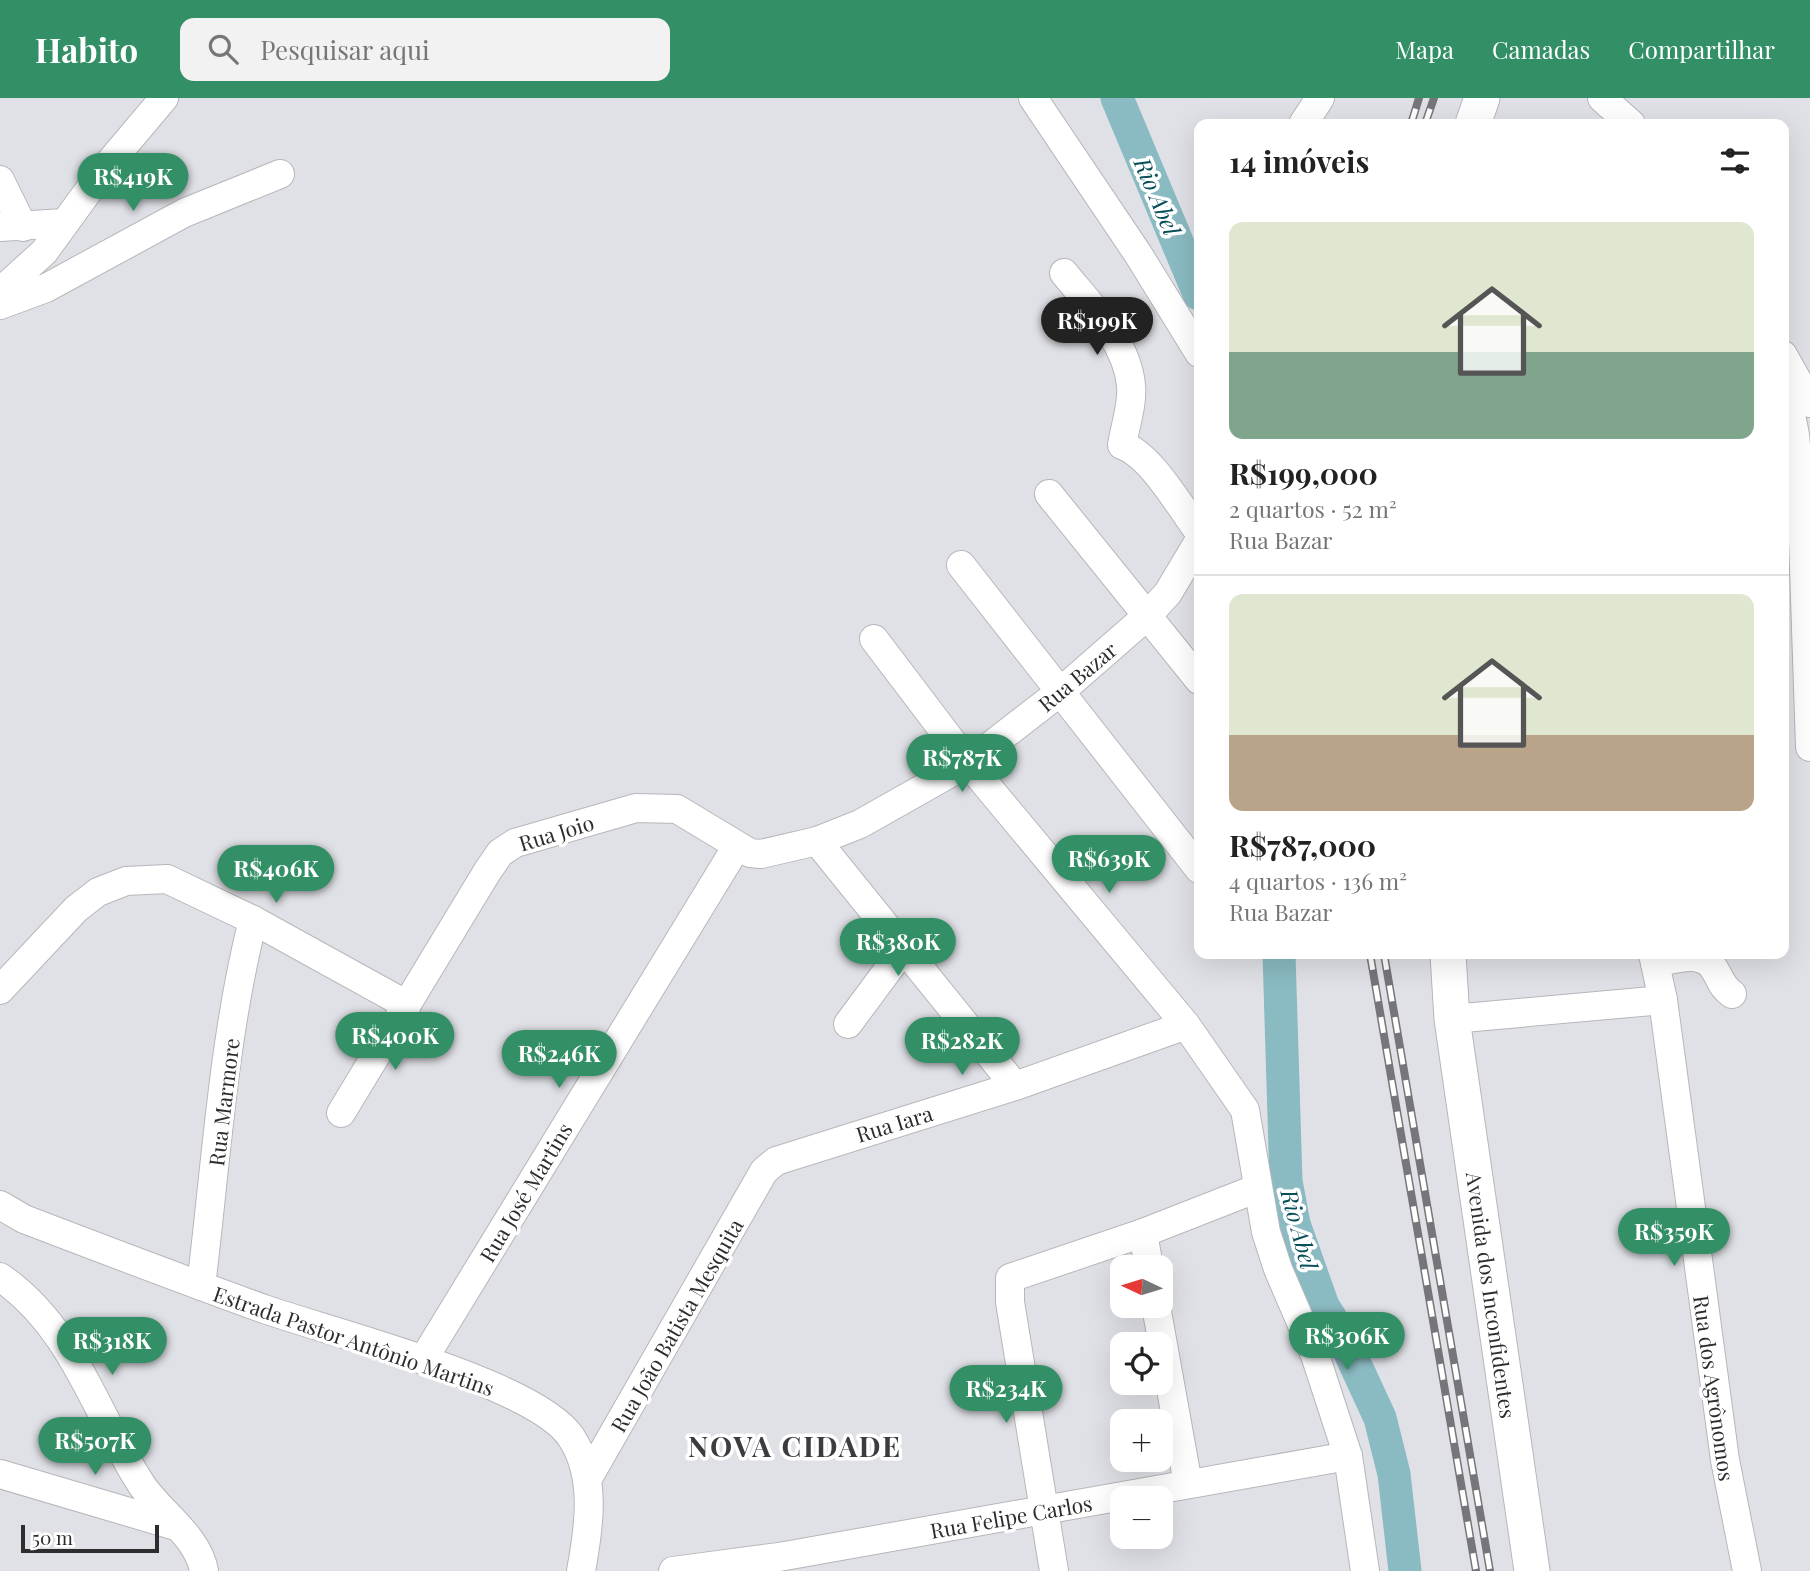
<!DOCTYPE html>
<html lang="pt">
<meta charset="utf-8">
<style>
body{margin:0;font-family:"Playfair Display",serif;background:#f2f2f2;color:#222;height:100vh;display:flex;flex-direction:column;font-size:26px;white-space:nowrap}
*{box-sizing:border-box;margin:0}
p{font-size:23px;color:#767676}
.icon{flex:none;width:38px;height:38px;fill:none;stroke:currentColor;stroke-width:2;stroke-linecap:round;stroke-linejoin:round}
.map{position:relative;flex:1;overflow:hidden}
.side{position:absolute;left:1194px;top:21px;width:595px;height:840px;display:flex;flex-direction:column;background:#fff;border-radius:14px;box-shadow:0 7px 28px #0002}
.side>*{flex:none}
.needle{width:46px;rotate:274deg}
.buttons{position:absolute;left:1110px;top:1157px;display:grid;gap:14px}
.buttons a{display:grid;place-items:center;width:63px;height:63px;border-radius:14px;background:#fff;box-shadow:0 7px 28px #0002;font-size:35px}
.scale{position:absolute;left:21px;bottom:18px;width:138px;box-sizing:border-box;padding-left:7px;border:4px solid #2d2d2f;border-top:0;font-size:19px;line-height:24px;white-space:nowrap;color:#2d2d2f;-webkit-text-stroke:5px #fff;paint-order:stroke}
.price{position:absolute;translate:-50% -60px;padding:0 16px;border-radius:24px;background:#338f66;color:#fff;font-size:23px;line-height:46px;filter:drop-shadow(0 2px 4px #0008)}
.price::after{content:'';position:absolute;left:50%;top:42px;width:21px;height:16px;margin-left:-10px;background:inherit;clip-path:polygon(0 0,100% 0,50% 100%)}
.price.selected{background:#222;color:#fff}
ul{padding:0;list-style:none}
li{display:grid;align-content:center;gap:14px;height:371px;padding:0 35px}
li+li{border-top:2px solid #e0e0e0}
li span{display:grid;place-items:center;height:217px;border-radius:14px;color:#555}
li>.icon{margin-inline-start:auto}
span .icon{width:126px;height:126px;fill:#fffc;stroke-width:1}
li b{font-size:30px}
h2{display:flex;justify-content:space-between;align-items:center;height:84px;padding:0 35px;font-size:30px}
header{display:flex;align-items:center;gap:42px;box-sizing:border-box;height:98px;padding:0 35px;background:#338f66;color:#fff}
header strong{font-size:33px}
nav{display:flex;gap:38px;margin-inline-start:auto;font-size:24px}
.search{width:490px;height:63px;background:#f2f2f2;display:flex;align-items:center;gap:18px;box-sizing:border-box;padding:0 24px;border-radius:14px;color:#767676;font-size:26px}
.map>svg:first-child{display:block}
</style>
<header>
<strong>Habito</strong>
<div class="search"><svg class="icon" aria-label="search" viewBox="0 0 24 24"><circle cx="10" cy="10" r="6"/><path d="M15 15l6 6"/></svg>Pesquisar aqui</div>
<nav><a>Mapa</a><a>Camadas</a><a>Compartilhar</a></nav>
</header>
<div class="map">
<svg width="1810" height="1473" viewBox="0 0 1810 1473">
<rect width="100%" height="100%" fill="#e0e1e6"/>
<g fill="none" stroke-linecap="round" stroke-linejoin="round">
<g stroke="#8abac2" stroke-width="33">
<polyline points="1117,0 1199,196"/>
<polyline points="1279,856 1286,1083 1294,1126 1323,1208 1343,1240 1380,1320 1394,1376 1405,1473"/>
</g>
<g stroke="#b6b7bb" stroke-width="30">
<g id="minor">
<polyline points="1033,0 1138,156 1199,255"/>
<polyline points="1602,0 1631,26"/>
<polyline points="1303,26 1320,0"/>
<polyline points="0,82 23,129"/>
<polyline points="0,129 64,125"/>
<path d="M1064,175C1090,207 1127,244 1131,287C1133,306 1125,328 1122,347C1151,357 1180,409 1199,434"/>
<polyline points="0,194 44,154 105,70 164,0"/>
<polyline points="0,207 46,190 184,115 280,76"/>
<polyline points="1783,257 1810,305"/>
<polyline points="1786,292 1795,337 1802,412 1810,649"/>
<polyline points="1049,396 1199,582"/>
<polyline points="961,467 1199,771"/>
<polyline points="874,541 968,665 1186,927 1245,1012 1266,1134 1278,1171 1315,1257 1348,1358 1365,1473"/>
<polyline points="817,743 1015,988"/>
<polyline points="1653,856 1663,902 1725,1362 1747,1473"/>
<path d="M1655,865C1676,861 1704,850 1716,874C1721,883 1723,890 1732,896"/>
<polyline points="0,892 76,811 98,794 126,783 167,781 253,822 407,907"/>
<polyline points="1452,921 1663,902"/>
<polyline points="848,926 905,849"/>
<polyline points="341,1015 487,774 500,755 515,745 636,710 677,711 750,755 761,756 817,743 860,726 968,665 1060,594 1147,518 1168,495 1199,443"/>
<path d="M0,1107L24,1121C105,1152 186,1183 267,1212C334,1235 536,1286 571,1339C597,1378 589,1430 581,1473"/>
<polyline points="1143,1135 1149,1169"/>
<path d="M0,1179C74,1230 95,1315 141,1386C160,1415 198,1438 204,1473"/>
<path d="M201,1188C216,1066 223,941 253,822"/>
<polyline points="1156,1208 1188,1386"/>
<polyline points="423,1262 737,748"/>
<polyline points="0,1376 176,1428"/>
<polyline points="588,1380 764,1073 776,1063 1015,988 1186,927"/>
<polyline points="673,1473 779,1459 1348,1358"/>
<polyline points="1054,1473 1010,1204 1010,1180 1143,1135 1258,1090"/>
</g>
</g>
<g stroke="#b6b7bb" stroke-width="37">
<g id="major">
<polyline points="1473,26 1482,0"/>
<polyline points="1448,856 1452,921 1532,1473"/>
</g>
</g>
<use href="#minor" stroke="#fff" stroke-width="28"/>
<use href="#major" stroke="#fff" stroke-width="35"/>
<g stroke="#76767a" stroke-width="8">
<g id="rail">
<polyline points="1411,26 1419,0"/>
<polyline points="1425,26 1434,0"/>
<polyline points="1370,856 1476,1473"/>
<polyline points="1384,856 1490,1473"/>
</g>
</g>
<use href="#rail" stroke="#fff" stroke-width="5" stroke-dasharray="16" stroke-linecap="butt"/>
</g>
<g text-anchor="middle" dominant-baseline="central" stroke-width="7" stroke-linejoin="round" paint-order="stroke">
<g font-size="21" fill="#2d2d2f" stroke="#fff">
<text transform="translate(1077 578) rotate(-40)">Rua Bazar</text>
<text transform="translate(556 734) rotate(-17)">Rua Joio</text>
<text transform="translate(223 1004) rotate(-83)">Rua Marmore</text>
<text transform="translate(894 1025) rotate(-17)">Rua Iara</text>
<text transform="translate(525 1094) rotate(-59)">Rua José Martins</text>
<text transform="translate(1492 1197) rotate(82)">Avenida dos Inconfidentes</text>
<text transform="translate(676 1227) rotate(-60)">Rua João Batista Mesquita</text>
<text transform="translate(354 1242) rotate(19)">Estrada Pastor Antônio Martins</text>
<text transform="translate(1715 1290) rotate(82)">Rua dos Agrônomos</text>
<text transform="translate(1011 1418) rotate(-10)">Rua Felipe Carlos</text>
</g>
<g font-size="23" font-style="italic" fill="#064e58" stroke="#fff">
<text transform="translate(1158 98) rotate(67)">Rio Abel</text>
<text transform="translate(1300 1131) rotate(75)">Rio Abel</text>
</g>
<g font-size="28" font-weight="bold" letter-spacing="2" fill="#3b3c3f" stroke="#fff">
<text x="795" y="1347">NOVA CIDADE</text>
</g>
</g>
</svg>
<div class="buttons">
<a><svg class="needle" viewBox="-14 -14 28 28"><path d="M0-13l5 13h-10z" fill="#e53935"/><path d="M0 13l5-13h-10z" fill="#767676"/></svg></a>
<a><svg class="icon" aria-label="locate" viewBox="0 0 24 24"><circle cx="12" cy="12" r="6"/><path d="M12 2v4M12 18v4M2 12h4M18 12h4"/></svg></a>
<a>+</a>
<a>−</a>
</div>
<div class="scale">50 m</div>
<b class="price" style="left:133px;top:115px">R$419K</b>
<b class="price selected" style="left:1097px;top:259px">R$199K</b>
<b class="price" style="left:962px;top:696px">R$787K</b>
<b class="price" style="left:1109px;top:797px">R$639K</b>
<b class="price" style="left:276px;top:807px">R$406K</b>
<b class="price" style="left:898px;top:880px">R$380K</b>
<b class="price" style="left:395px;top:974px">R$400K</b>
<b class="price" style="left:962px;top:979px">R$282K</b>
<b class="price" style="left:559px;top:992px">R$246K</b>
<b class="price" style="left:1674px;top:1170px">R$359K</b>
<b class="price" style="left:1347px;top:1274px">R$306K</b>
<b class="price" style="left:112px;top:1279px">R$318K</b>
<b class="price" style="left:1006px;top:1327px">R$234K</b>
<b class="price" style="left:95px;top:1379px">R$507K</b>
<section class="side">
<h2>14 imóveis<svg class="icon" aria-label="filters" viewBox="0 0 24 24"><path d="M4 7h16M4 17h16"/><circle cx="9" cy="7" r="2"/><circle cx="15" cy="17" r="2"/></svg></h2>
<ul>
<li><span style="background:linear-gradient(#dfe7d0 60%,#7fa58c 0)"><svg class="icon" aria-label="home" viewBox="0 0 24 24"><path d="M3 11l9-7 9 7M6 9v11h12V9"/></svg></span><div><b>R$199,000</b><p>2 quartos · 52 m²</p><p>Rua Bazar</p></div></li>
<li><span style="background:linear-gradient(#dfe7d0 65%,#b9a48a 0)"><svg class="icon" aria-label="home" viewBox="0 0 24 24"><path d="M3 11l9-7 9 7M6 9v11h12V9"/></svg></span><div><b>R$787,000</b><p>4 quartos · 136 m²</p><p>Rua Bazar</p></div></li>
</ul>
</section>
</div>
